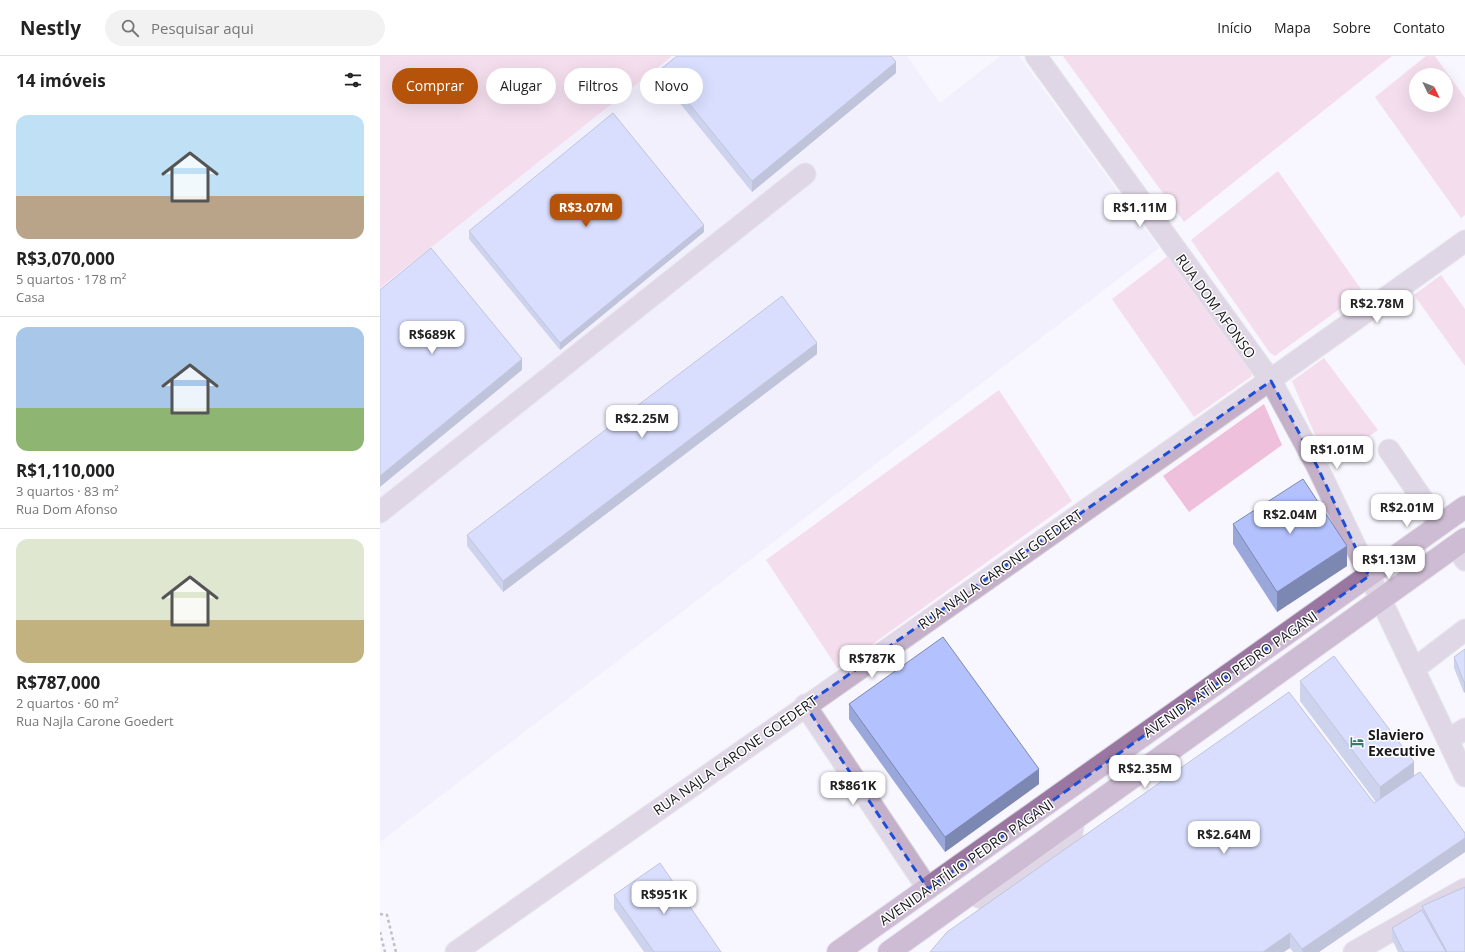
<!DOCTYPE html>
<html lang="pt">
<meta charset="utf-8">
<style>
body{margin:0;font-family:"Open Sans",sans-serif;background:#f2f2f2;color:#222;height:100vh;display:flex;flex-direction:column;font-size:15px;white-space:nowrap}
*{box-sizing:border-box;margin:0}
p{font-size:13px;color:#767676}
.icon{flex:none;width:22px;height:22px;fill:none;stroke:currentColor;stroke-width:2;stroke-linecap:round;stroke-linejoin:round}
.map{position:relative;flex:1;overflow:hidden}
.panel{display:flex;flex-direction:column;background:#fff;width:380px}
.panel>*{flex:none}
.guide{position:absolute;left:12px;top:12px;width:380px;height:36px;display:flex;gap:8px}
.needle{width:26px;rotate:133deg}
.fabs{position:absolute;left:1029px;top:12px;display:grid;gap:8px}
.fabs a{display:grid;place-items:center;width:44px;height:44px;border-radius:50%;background:#fff;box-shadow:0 4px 16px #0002;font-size:20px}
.price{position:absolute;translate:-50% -34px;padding:0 9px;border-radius:8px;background:#fff;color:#222;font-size:13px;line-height:26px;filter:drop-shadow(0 1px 2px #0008)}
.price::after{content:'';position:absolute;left:50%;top:24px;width:12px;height:9px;margin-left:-6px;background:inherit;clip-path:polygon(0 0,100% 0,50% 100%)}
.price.active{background:#b45309;color:#fff}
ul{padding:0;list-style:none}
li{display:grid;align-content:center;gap:8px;height:212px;padding:0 16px}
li+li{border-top:1px solid #e0e0e0}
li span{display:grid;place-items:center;height:124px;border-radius:12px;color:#555}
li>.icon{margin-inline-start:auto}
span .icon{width:72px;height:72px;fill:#fffc;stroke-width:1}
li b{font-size:17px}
h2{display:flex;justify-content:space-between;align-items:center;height:48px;padding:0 16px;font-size:17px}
.tag{padding:0 14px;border-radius:18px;background:#fff;box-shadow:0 4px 16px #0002;font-size:14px;line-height:36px}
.tag.active{background:#b45309;color:#fff}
header{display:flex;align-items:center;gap:24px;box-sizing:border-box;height:56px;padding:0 20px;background:#fff;border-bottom:1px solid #e0e0e0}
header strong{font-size:19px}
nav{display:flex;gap:22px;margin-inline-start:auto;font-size:14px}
.search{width:280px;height:36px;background:#f2f2f2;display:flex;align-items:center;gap:10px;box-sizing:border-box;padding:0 14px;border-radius:22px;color:#767676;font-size:15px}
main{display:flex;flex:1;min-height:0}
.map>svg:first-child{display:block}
</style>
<header>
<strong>Nestly</strong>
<div class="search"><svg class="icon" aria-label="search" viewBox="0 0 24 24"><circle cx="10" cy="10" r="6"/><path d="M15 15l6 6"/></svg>Pesquisar aqui</div>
<nav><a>Início</a><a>Mapa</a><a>Sobre</a><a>Contato</a></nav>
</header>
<main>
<section class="panel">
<h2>14 imóveis<svg class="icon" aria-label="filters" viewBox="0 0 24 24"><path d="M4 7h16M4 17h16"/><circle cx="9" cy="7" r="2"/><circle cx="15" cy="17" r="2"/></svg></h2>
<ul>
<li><span style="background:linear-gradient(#bfe0f5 65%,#b9a48a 0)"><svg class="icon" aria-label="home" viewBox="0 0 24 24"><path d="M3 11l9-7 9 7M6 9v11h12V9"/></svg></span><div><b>R$3,070,000</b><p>5 quartos · 178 m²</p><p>Casa</p></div></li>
<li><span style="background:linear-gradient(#a9c7e8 65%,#8fb573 0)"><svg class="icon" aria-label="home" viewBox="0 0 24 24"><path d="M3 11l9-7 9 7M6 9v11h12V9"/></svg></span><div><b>R$1,110,000</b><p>3 quartos · 83 m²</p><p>Rua Dom Afonso</p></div></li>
<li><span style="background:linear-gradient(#dfe7d0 65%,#c2b280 0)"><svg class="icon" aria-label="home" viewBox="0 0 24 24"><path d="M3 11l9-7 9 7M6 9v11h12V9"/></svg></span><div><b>R$787,000</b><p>2 quartos · 60 m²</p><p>Rua Najla Carone Goedert</p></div></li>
</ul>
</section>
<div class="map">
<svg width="1085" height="896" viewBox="0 0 1085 896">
<rect width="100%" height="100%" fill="#f8f6fe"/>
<polygon fill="#eee8fe" points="292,0 527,0 560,47 620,0 639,0 779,192 0,786 0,232"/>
<g fill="#efc0db" fill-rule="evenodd">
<polygon points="0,0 292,0 0,232"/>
<polygon points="683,0 1012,0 804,166"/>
<path d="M1046,0H1055L1085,42V159L1081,162L995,41ZM1036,19H1066V49H1036Z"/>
<polygon points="898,115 983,236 895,300 890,297 811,184"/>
<polygon points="788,200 869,308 872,320 814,361 732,243"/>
<polygon points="1061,219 1085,253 1085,310 1034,239"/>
<polygon points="944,302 998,374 948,409 912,325"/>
<polygon points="619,334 692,445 458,613 386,504"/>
<polygon points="884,348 902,389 809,456 783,420"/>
</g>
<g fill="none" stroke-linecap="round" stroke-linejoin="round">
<g stroke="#d4d2da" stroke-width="23">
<g id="minor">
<polyline points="656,0 891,325 937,410 1085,720"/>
<polyline points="1009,394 1060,469"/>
<polyline points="0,456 425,118"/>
<polyline points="1076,489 1085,504"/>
<polyline points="1034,613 1085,574"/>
<polyline points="425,649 548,833"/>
<polyline points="1068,684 1085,673"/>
<polyline points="591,838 612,846 691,787 694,763"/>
<path d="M76,896C412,659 751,425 1085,185"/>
<polyline points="974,896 1085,833"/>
</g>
</g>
<g stroke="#d4d2da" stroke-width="24">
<g id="major">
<polyline points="458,896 1085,451"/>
<polyline points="509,896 1085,483"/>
</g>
</g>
<g stroke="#7e7c82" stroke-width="2.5" stroke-dasharray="3 3" stroke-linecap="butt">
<polyline points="0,858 7,859 16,896"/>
<polyline points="0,876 5,896"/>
</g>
<use href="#minor" stroke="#c4b1c9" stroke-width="21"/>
<use href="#major" stroke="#9977a0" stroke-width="22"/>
</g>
<g fill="#9aa7da">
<polygon points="281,13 516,17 372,136 281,24"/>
<polygon points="89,175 324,176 180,294 89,183"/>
<polygon points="437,298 123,536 87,490 87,479"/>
<polygon points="853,468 967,510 897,556 853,488"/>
<polygon points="1085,593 1084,637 1074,612 1074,601"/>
<polygon points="920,625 1034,719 1085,777 1085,796 939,896 913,896 910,892 550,896 994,747 996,746 920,645"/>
<polygon points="469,648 659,728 565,796 469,663"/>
<polygon points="234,839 341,896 264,896 234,853"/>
<polygon points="1042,850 1085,896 1018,896 1012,883 1012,872 1042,854"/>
</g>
<g fill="#7d88b2">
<polygon points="516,6 516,17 372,136 372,125"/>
<polygon points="324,169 324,176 180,294 180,287"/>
<polygon points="437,287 437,298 123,536 123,525"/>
<polygon points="142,303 142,314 0,431 0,420"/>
<polygon points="967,490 967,510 897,556 897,536"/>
<polygon points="1085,625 1085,636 1084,637 1084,626"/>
<polygon points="1034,706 1034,726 1000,752 1000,731"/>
<polygon points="659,713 659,728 565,796 565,781"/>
<polygon points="1085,782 1085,796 939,896 922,896 922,893"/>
<polygon points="910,877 910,892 904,896 883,896"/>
</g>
<g fill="#b3c2fe" stroke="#7d88b2">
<polygon points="297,0 511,0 516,6 372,125 281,13"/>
<polygon points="233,57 324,169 180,287 89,175"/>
<polygon points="51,192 142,303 0,420 0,234"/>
<polygon points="402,240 437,287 123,525 87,479"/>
<polygon points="923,423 967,490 897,536 853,468"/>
<polygon points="563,581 659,713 565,781 469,648"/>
<polygon points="1085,593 1085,625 1084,626 1074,601"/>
<polygon points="954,600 1034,706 1000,731 920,625"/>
<polygon points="909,636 994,747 1040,716 1085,777 1085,782 922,893 910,877 883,896 550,896 567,876"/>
<polygon points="280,807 341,896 274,896 234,839"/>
<polygon points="1085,831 1085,896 1067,896 1042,850"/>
<polygon points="1042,854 1066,896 1024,896 1012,872"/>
</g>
<path d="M0 0H1085V896H0ZM891,325L937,410L989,520L548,833L425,649Z" fill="#f8f6fe" fill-opacity=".55" fill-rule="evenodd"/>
<path fill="none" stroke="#1d4ed8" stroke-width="3" stroke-dasharray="8 5" stroke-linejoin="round" d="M891,325L937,410L989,520L548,833L425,649Z"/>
<defs>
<g id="hotel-bare" transform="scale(1.08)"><path d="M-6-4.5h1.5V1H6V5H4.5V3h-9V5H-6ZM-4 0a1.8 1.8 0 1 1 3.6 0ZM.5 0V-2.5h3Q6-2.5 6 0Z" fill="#367a6e" stroke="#fff" stroke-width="2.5" paint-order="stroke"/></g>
</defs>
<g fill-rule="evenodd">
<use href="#hotel-bare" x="977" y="686"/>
</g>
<g text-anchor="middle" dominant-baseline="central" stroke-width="3" stroke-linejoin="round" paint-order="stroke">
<g font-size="14" fill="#1a181d" stroke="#fff">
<text transform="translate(836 250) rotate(54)">RUA DOM AFONSO</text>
<text transform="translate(620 513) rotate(-35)">RUA NAJLA CARONE GOEDERT</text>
<text transform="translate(850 618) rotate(-35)">AVENIDA ATÍLIO PEDRO PAGANI</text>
<text transform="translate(355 699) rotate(-35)">RUA NAJLA CARONE GOEDERT</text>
<text transform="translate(586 806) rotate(-35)">AVENIDA ATÍLIO PEDRO PAGANI</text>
</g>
<g font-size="14" font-weight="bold" fill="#1a181d" stroke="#fff" text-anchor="start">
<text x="988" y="678">Slaviero<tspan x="988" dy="16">Executive</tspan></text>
</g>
</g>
</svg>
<div class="fabs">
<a><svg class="needle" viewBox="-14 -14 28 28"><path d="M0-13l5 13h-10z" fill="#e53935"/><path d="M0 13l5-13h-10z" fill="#767676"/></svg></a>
</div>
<b class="price active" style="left:206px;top:172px">R$3.07M</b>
<b class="price" style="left:760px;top:172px">R$1.11M</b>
<b class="price" style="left:997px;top:268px">R$2.78M</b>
<b class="price" style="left:52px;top:299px">R$689K</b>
<b class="price" style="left:262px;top:383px">R$2.25M</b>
<b class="price" style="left:957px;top:414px">R$1.01M</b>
<b class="price" style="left:1027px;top:472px">R$2.01M</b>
<b class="price" style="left:910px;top:479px">R$2.04M</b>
<b class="price" style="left:1009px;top:524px">R$1.13M</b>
<b class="price" style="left:492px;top:623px">R$787K</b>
<b class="price" style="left:765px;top:733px">R$2.35M</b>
<b class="price" style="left:473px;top:750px">R$861K</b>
<b class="price" style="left:844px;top:799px">R$2.64M</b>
<b class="price" style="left:284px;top:859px">R$951K</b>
<div class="guide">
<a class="tag active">Comprar</a>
<a class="tag">Alugar</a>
<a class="tag">Filtros</a>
<a class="tag">Novo</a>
</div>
</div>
</main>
